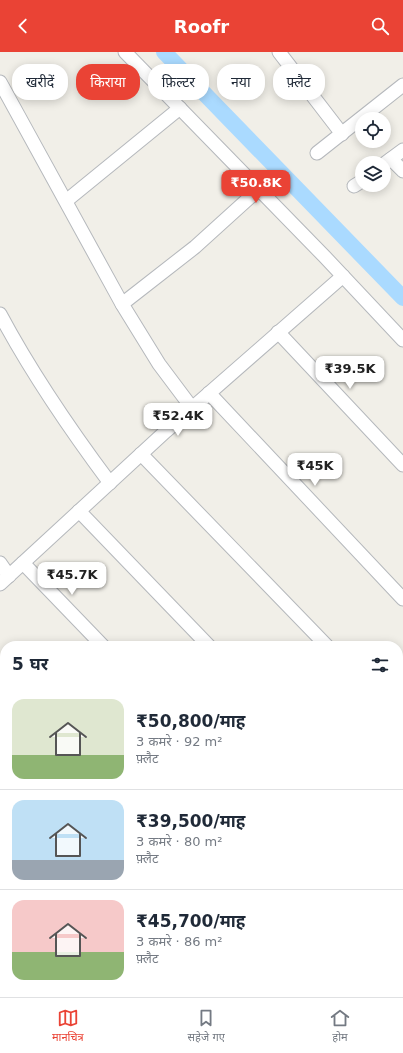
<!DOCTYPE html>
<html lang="hi">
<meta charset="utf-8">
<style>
body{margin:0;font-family:"DejaVu Sans","Noto Sans Devanagari",sans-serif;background:#f2f2f3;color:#1f2937;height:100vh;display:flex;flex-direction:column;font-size:15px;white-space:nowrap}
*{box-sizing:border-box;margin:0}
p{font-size:13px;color:#747a83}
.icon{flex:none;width:22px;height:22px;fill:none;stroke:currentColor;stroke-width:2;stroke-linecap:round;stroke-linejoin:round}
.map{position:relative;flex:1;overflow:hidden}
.panel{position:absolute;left:0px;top:589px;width:403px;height:356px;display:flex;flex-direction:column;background:#fff;border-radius:16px 16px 0 0;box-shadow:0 2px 10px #0003}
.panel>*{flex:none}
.hud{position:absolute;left:12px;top:12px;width:379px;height:36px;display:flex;gap:8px}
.buttons{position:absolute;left:355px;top:60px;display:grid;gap:8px}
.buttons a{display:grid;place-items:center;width:36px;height:36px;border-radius:50%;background:#fff;box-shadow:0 2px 10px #0003;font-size:20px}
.price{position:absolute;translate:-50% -34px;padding:0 9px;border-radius:8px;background:#fff;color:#222;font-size:13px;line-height:26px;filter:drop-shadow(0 1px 2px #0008)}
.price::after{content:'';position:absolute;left:50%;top:24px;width:12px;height:9px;margin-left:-6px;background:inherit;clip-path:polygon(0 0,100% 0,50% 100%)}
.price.on{background:#ea4335;color:#fff}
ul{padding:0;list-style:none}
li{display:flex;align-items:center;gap:12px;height:100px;padding:0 12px}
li+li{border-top:1px solid #e0e1e3}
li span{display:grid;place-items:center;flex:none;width:112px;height:80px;border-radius:12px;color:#555}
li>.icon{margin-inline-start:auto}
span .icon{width:48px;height:48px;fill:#fffc;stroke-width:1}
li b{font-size:17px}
h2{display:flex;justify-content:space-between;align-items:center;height:48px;padding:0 12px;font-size:17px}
.chip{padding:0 14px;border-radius:16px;background:#fff;box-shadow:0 2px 10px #0003;font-size:14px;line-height:36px}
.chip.on{background:#ea4335;color:#fff}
header{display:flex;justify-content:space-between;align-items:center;height:52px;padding:0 12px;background:#ea4335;color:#fff;font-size:18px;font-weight:700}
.menu{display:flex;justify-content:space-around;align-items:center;height:56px;border-top:1px solid #e0e1e3;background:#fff;font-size:11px;color:#747a83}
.menu a{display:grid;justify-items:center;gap:2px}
.menu .on{color:#ea4335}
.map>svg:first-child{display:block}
</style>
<header><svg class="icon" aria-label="back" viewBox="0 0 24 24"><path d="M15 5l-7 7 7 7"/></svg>Roofr<svg class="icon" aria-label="search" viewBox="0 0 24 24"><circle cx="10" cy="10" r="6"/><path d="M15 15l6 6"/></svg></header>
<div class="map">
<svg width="403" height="945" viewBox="0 0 403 945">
<rect width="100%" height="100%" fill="#f1efe8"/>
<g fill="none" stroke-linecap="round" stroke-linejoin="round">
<polyline stroke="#aadaff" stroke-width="16" points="164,0 403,246"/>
<g stroke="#b5b8bc" stroke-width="9">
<g id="lane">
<polyline points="398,868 403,862"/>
<polyline points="338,945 341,940"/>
</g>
</g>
<g stroke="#b5b8bc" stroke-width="15">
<g id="street">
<polyline points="125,0 324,204 403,288"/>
<polyline points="279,0 342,82"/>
<polyline points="0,30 122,252 159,312 192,356"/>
<polyline points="317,101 403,33"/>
<polyline points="391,107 403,119"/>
<polyline points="384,112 403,98"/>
<polyline points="354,134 362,129"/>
<polyline points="66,149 180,56"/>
<polyline points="122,252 195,195 259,137"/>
<path d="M0,262C32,322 69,376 110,431"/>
<polyline points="278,280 403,413"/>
<polyline points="209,341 403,547"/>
<polyline points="141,402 327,594"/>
<polyline points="79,459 209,594"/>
<polyline points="0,511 9,524"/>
<polyline points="23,511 103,594"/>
<polyline points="0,532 166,379 343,224"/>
<polyline points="0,709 5,704"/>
<polyline points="0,877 5,872"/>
</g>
</g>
<use href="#lane" stroke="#fff" stroke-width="7"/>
<use href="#street" stroke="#fff" stroke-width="13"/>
<g stroke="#b6b7b8" stroke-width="3" stroke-dasharray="1 5" stroke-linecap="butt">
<polyline points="398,639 403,634"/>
<polyline points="398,661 403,656"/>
<polyline points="83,945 88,940"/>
<polyline points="105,945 111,940"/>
</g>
</g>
</svg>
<div class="buttons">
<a><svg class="icon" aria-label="locate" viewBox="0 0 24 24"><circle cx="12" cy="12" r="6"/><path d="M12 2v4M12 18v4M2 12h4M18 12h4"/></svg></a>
<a><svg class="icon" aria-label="layers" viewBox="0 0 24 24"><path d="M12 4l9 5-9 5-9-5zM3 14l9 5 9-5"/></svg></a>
</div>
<b class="price on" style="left:256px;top:152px">₹50.8K</b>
<b class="price" style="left:350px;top:338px">₹39.5K</b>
<b class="price" style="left:178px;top:385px">₹52.4K</b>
<b class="price" style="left:315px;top:435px">₹45K</b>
<b class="price" style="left:72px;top:544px">₹45.7K</b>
<div class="hud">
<a class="chip">खरीदें</a>
<a class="chip on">किराया</a>
<a class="chip">फ़िल्टर</a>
<a class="chip">नया</a>
<a class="chip">फ़्लैट</a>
</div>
<section class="panel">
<h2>5 घर<svg class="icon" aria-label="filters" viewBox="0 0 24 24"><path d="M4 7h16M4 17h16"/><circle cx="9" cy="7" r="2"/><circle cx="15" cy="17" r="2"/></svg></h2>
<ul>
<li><span style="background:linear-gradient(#dfe7d0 70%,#8fb573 0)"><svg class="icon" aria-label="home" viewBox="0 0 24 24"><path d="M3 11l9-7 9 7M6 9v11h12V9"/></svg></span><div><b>₹50,800/माह</b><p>3 कमरे · 92 m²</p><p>फ़्लैट</p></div></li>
<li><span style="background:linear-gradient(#bfe0f5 75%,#9aa5b1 0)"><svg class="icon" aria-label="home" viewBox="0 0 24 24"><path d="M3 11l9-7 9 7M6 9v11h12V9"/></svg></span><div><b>₹39,500/माह</b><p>3 कमरे · 80 m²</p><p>फ़्लैट</p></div></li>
<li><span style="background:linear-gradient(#f6c9c9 65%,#8fb573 0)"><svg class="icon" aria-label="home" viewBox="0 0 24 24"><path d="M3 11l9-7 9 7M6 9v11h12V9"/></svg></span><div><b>₹45,700/माह</b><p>3 कमरे · 86 m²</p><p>फ़्लैट</p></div></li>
</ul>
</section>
</div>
<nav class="menu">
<a class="on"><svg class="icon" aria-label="map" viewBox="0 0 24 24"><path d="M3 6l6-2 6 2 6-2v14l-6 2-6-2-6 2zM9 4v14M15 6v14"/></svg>मानचित्र</a>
<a><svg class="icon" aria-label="saved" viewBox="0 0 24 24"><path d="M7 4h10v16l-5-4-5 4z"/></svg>सहेजे गए</a>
<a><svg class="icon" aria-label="home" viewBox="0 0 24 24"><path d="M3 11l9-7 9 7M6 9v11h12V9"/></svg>होम</a>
</nav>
